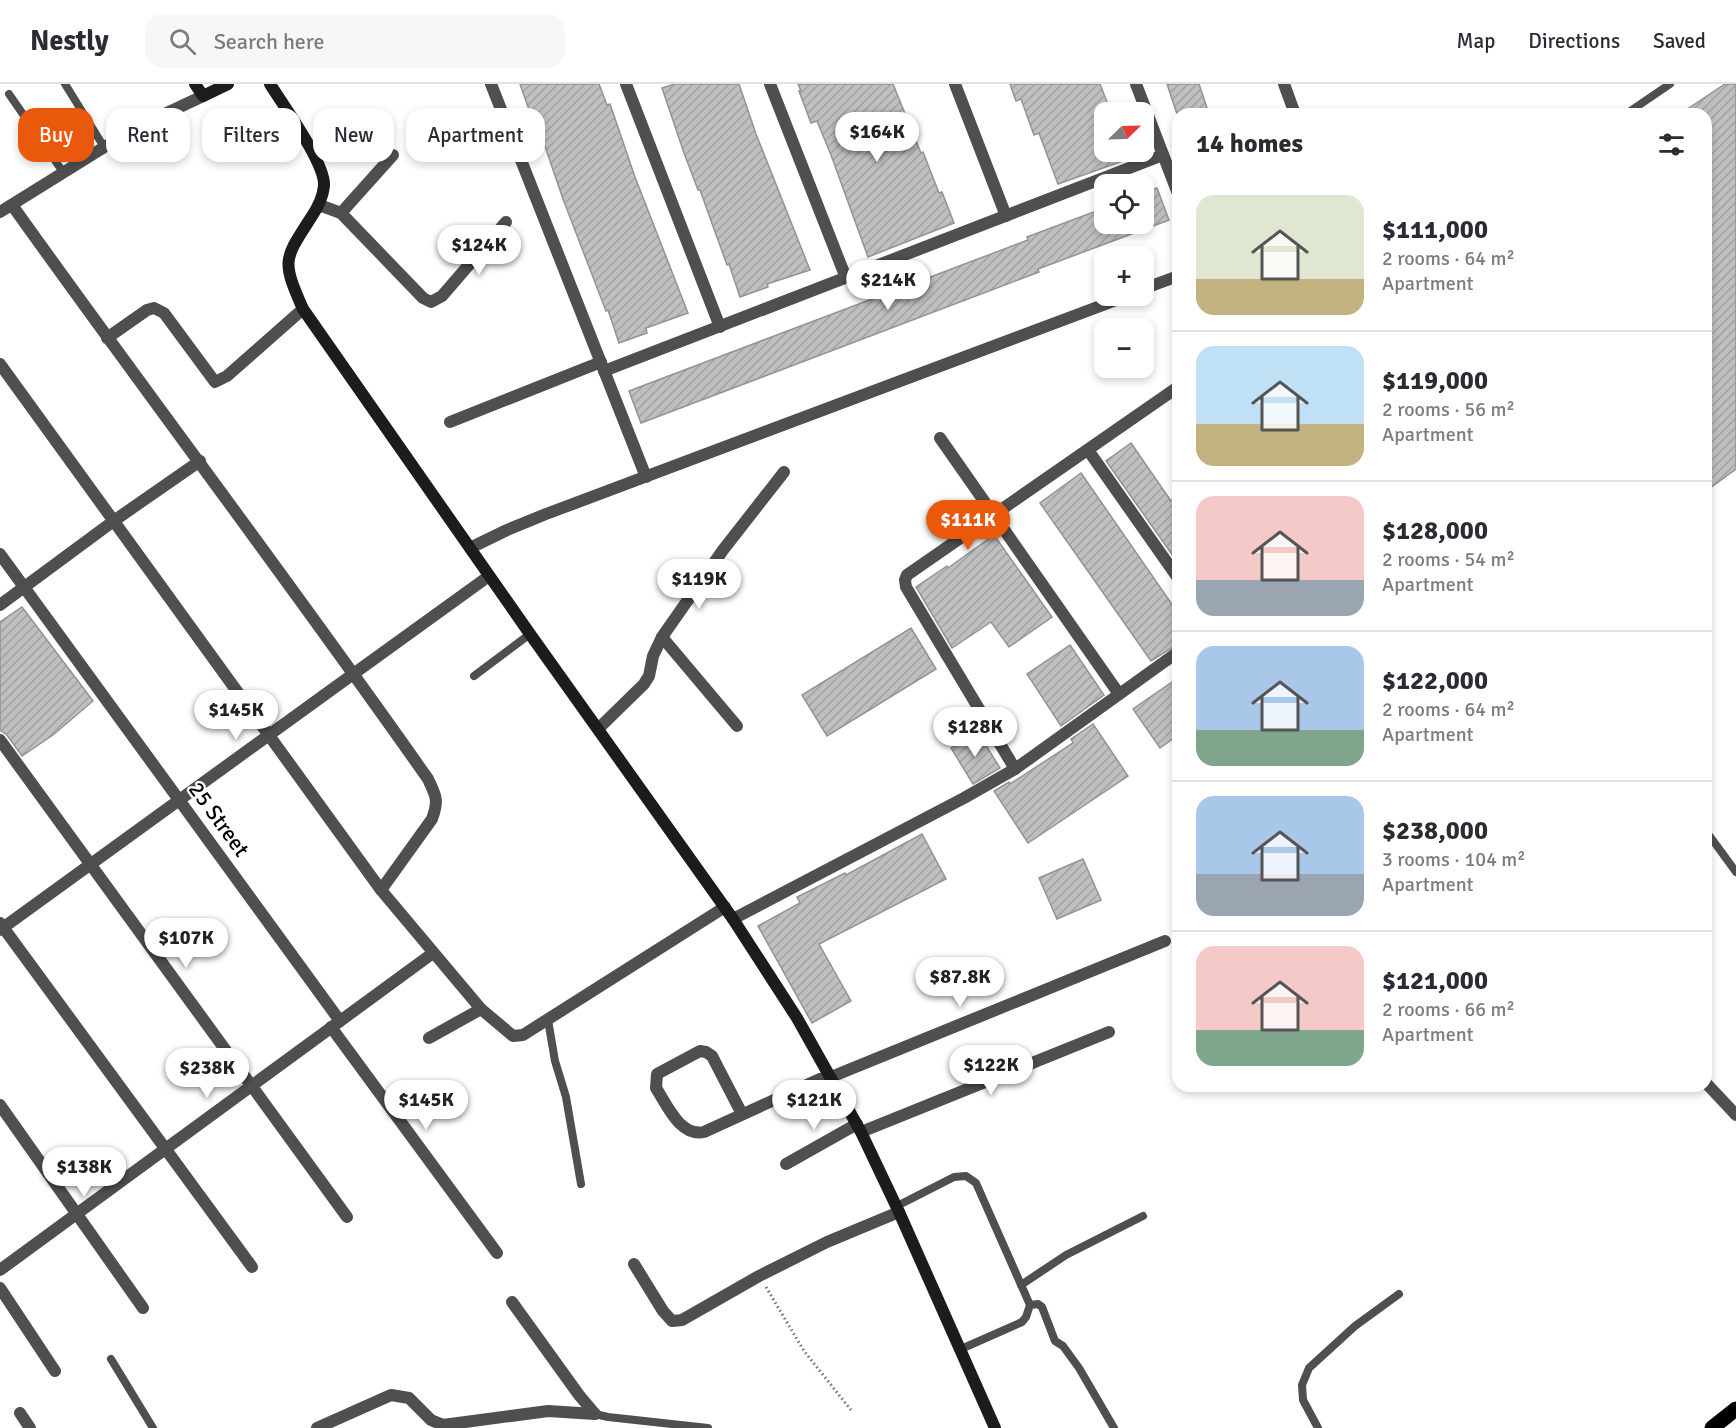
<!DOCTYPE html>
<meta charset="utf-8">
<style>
body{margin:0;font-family:Signika,sans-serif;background:#f7f7f7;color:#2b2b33;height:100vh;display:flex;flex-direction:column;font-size:22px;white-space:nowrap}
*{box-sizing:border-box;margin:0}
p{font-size:20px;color:#7c7c81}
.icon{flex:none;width:33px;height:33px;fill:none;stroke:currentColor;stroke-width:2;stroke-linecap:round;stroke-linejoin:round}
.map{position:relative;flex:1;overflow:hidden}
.side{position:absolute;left:1172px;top:24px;width:540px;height:984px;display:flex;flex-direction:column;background:#fff;border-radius:18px;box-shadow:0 3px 9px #0003}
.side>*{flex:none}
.top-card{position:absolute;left:18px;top:24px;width:570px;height:54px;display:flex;gap:12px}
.needle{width:39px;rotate:67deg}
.controls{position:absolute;left:1094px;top:18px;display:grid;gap:12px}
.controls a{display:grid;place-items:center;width:60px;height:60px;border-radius:12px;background:#fff;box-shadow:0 3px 9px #0003;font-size:30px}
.price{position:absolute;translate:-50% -51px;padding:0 14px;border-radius:21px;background:#fff;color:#222;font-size:20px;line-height:39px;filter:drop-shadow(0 2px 3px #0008)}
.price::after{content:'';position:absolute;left:50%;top:36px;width:18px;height:14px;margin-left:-9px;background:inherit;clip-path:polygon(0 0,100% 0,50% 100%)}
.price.on{background:#ea580c;color:#fff}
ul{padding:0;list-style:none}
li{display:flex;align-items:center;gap:18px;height:150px;padding:0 24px}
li+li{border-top:2px solid #e1e1e2}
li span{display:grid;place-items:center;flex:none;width:168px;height:120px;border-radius:18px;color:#555}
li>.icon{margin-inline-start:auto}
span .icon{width:72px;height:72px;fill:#fffc;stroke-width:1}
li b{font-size:26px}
h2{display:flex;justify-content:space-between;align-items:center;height:72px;padding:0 24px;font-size:26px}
.tag{padding:0 21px;border-radius:18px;background:#fff;box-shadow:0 3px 9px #0003;font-size:21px;line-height:54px}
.tag.on{background:#ea580c;color:#fff}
header{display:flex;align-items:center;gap:36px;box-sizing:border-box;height:84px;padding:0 30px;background:#fff;border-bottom:2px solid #e1e1e2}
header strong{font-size:28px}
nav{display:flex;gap:33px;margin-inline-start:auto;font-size:21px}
.search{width:420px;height:54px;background:#f7f7f7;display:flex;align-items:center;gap:15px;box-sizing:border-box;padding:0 21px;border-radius:18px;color:#7c7c81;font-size:22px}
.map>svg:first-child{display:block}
</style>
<header>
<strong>Nestly</strong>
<div class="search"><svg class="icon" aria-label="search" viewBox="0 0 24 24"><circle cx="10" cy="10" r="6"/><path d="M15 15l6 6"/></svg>Search here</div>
<nav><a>Map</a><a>Directions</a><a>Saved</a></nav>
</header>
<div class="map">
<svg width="1736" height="1344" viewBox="0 0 1736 1344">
<defs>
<pattern id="building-hatch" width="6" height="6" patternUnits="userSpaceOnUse" patternTransform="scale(1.5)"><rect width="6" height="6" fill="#bfbfbf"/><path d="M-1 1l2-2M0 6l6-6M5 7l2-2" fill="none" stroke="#a2a2a2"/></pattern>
</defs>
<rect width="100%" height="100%" fill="#fff"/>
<g fill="url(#building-hatch)" stroke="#939393" stroke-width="1.5">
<polygon points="520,0 599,0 607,21 610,20 635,93 688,229 646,244 647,249 619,259 608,226 606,227 563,115 538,42 535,43"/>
<polygon points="675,0 739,0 756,50 810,186 767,200 768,203 740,213 729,180 727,181 700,106 698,106 684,69 662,4"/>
<polygon points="798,0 893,0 921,69 923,68 939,109 942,108 954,139 868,173 831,71 817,37 811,39 799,7 801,7"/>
<polygon points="1010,0 1100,0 1111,28 1104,28 1104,68 1148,68 1058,100 1039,49 1034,51 1021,15 1016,17"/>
<polygon points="1167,0 1199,0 1209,30 1177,30"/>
<polygon points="1725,0 1736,0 1736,385 1706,407 1706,30 1680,30"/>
<polygon points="1157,104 1169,136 1038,185 1039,188 641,339 629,307 1028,156 1027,153 1104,124 1104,140 1143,140 1143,109"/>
<polygon points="1131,359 1171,417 1178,413 1178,479 1106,377"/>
<polygon points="1081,389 1178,529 1178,560 1151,577 1040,419"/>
<polygon points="994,451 1052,533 1009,563 991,538 952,564 916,503 947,482 948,484"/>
<polygon points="22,523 93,617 53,651 22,672 7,651 0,646 0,538"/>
<polygon points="911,544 936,585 827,652 802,611"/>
<polygon points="1070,561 1104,611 1061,642 1027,590"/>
<polygon points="1178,594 1178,651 1160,664 1133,625"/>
<polygon points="1093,640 1128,692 1028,759 994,707 1009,698 1010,700 1073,659 1071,655"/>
<polygon points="977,647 1000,684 973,700 951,664"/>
<polygon points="922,750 946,795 819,860 851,917 812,939 758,842 800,819 797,813 845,789 846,791"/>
<polygon points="1083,775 1101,816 1057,835 1039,794"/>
</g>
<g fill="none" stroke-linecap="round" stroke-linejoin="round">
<polyline stroke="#717171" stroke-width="3" stroke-dasharray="1.5 3" stroke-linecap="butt" points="766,1203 804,1267 851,1326"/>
<g stroke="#4f4f4f" stroke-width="8">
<polyline points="65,0 104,63"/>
<polyline points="9,10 63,88"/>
<polyline points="1626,30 1670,0"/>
<polyline points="474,592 530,550"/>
<polyline points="1706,747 1736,788"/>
<polyline points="548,936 555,977 566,1013 581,1100"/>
<polyline points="897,1122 954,1093 966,1092 976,1099 1030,1221 1026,1233 1022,1238 961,1265"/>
<polyline points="1021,1201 1066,1171 1143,1132"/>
<polyline points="1030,1221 1038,1220 1042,1223 1055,1257 1063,1262 1079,1284 1114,1344"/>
<polyline points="111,1275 153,1344"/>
<polyline points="595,1330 608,1333 708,1344"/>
<polyline points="1318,1344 1303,1316 1302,1301 1309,1284 1355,1242 1399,1210"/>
</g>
<g stroke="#4f4f4f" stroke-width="12">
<polyline points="491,0 646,393"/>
<polyline points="626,0 720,243"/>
<polyline points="770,0 846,194"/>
<polyline points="955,0 1006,132"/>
<polyline points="1136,0 1177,107"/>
<polyline points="1284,0 1295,30"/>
<path d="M12,121C149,313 292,501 428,695C436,712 439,716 432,735L381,806"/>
<polyline points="319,121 341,129 423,214 431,218 442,212 506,138"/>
<polyline points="0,128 135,44 203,12"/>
<polyline points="341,129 393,71"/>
<polyline points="1143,205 1178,192"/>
<polyline points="107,254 147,226 154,224 164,229 215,298 227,292 303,225"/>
<polyline points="0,280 381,806 481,925 513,952 523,951 725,823"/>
<polyline points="604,287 1163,71"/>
<polyline points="450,338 601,278"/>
<polyline points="940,354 1119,610"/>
<polyline points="1088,366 1178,494"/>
<polyline points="470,464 507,446 546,430 1127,212"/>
<polyline points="0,470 340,937"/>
<polyline points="0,521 115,436 200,377"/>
<polyline points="662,553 737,642"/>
<polyline points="598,645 644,600 649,592 653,572 662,553 723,466 784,388"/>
<polyline points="0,656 347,1133"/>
<polyline points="1015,685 906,503 905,496 907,491 1178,303"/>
<polyline points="733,835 964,714 1015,685 1178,568"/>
<polyline points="0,839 252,1183"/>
<path d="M0,846C162,727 326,610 489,492"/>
<polyline points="331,943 497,1169"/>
<polyline points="429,954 481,925"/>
<polyline points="1706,999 1736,1031"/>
<polyline points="0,1021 143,1224"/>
<path d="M742,1030L712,972L706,968L700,967L657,990L656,1004C667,1021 680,1053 704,1048L820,995L831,993L1165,857"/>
<polyline points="861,1048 1109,948"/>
<polyline points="786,1080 857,1040"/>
<polyline points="634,1180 663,1227 672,1237 682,1236 759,1192 827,1158 899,1128"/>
<polyline points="0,1186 433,869"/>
<polyline points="0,1204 55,1287"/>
<polyline points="512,1218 579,1311 595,1330"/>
<polyline points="20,1329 30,1344"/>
<polyline points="317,1344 391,1311 409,1314 431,1336 443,1341 548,1327 595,1330"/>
</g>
<g stroke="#1c1c1c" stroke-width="12">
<polyline points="195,0 203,12 228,0"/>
<path d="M270,0C283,21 326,80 324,102C323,112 318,123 312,132C284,176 281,175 303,225L530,550L733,835L797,934L861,1048L899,1128L995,1344"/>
</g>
<polyline stroke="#000" stroke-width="15" points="1712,1344 1736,1325"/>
</g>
<g text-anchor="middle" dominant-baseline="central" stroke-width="4.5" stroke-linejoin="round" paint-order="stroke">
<g font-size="22" fill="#000" stroke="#fff">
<text transform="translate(219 735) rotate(54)">25 Street</text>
</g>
</g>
</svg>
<div class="controls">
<a><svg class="needle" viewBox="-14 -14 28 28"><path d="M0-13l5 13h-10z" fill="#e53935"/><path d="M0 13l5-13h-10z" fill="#7c7c81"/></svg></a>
<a><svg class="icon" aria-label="locate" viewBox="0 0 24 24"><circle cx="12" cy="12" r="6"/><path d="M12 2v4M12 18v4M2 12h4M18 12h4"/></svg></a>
<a>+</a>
<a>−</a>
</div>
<b class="price" style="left:877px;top:79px">$164K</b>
<b class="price" style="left:479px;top:192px">$124K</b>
<b class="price" style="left:888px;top:227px">$214K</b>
<b class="price on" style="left:968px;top:467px">$111K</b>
<b class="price" style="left:699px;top:526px">$119K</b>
<b class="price" style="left:236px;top:657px">$145K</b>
<b class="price" style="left:975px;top:674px">$128K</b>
<b class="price" style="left:186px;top:885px">$107K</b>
<b class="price" style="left:960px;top:924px">$87.8K</b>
<b class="price" style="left:991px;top:1012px">$122K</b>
<b class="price" style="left:207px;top:1015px">$238K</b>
<b class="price" style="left:426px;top:1047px">$145K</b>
<b class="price" style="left:814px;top:1047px">$121K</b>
<b class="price" style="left:84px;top:1114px">$138K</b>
<div class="top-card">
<a class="tag on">Buy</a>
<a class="tag">Rent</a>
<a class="tag">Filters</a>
<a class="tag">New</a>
<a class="tag">Apartment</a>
</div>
<section class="side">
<h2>14 homes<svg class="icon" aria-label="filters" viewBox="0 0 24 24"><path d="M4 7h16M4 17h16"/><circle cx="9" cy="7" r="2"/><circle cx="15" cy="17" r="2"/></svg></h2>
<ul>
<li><span style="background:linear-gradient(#dfe7d0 70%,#c2b280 0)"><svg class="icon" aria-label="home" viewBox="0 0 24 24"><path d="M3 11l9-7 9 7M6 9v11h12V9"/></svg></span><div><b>$111,000</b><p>2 rooms · 64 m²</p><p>Apartment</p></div></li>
<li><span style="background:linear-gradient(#bfe0f5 65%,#c2b280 0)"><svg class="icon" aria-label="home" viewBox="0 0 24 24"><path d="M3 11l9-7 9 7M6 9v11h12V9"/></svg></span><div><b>$119,000</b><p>2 rooms · 56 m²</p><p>Apartment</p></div></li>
<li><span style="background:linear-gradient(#f6c9c9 70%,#9aa5b1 0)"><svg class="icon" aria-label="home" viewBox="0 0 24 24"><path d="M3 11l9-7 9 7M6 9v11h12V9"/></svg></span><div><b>$128,000</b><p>2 rooms · 54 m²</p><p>Apartment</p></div></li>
<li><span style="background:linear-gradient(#a9c7e8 70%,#7fa58c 0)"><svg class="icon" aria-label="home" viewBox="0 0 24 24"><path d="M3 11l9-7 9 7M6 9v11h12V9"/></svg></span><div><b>$122,000</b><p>2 rooms · 64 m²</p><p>Apartment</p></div></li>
<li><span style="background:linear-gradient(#a9c7e8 65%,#9aa5b1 0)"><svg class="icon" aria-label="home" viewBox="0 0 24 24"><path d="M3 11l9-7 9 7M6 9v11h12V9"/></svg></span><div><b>$238,000</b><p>3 rooms · 104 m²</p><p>Apartment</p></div></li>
<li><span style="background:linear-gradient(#f6c9c9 70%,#7fa58c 0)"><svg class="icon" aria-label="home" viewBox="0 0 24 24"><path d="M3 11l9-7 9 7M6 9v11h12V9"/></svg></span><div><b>$121,000</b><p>2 rooms · 66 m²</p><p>Apartment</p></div></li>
</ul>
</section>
</div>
